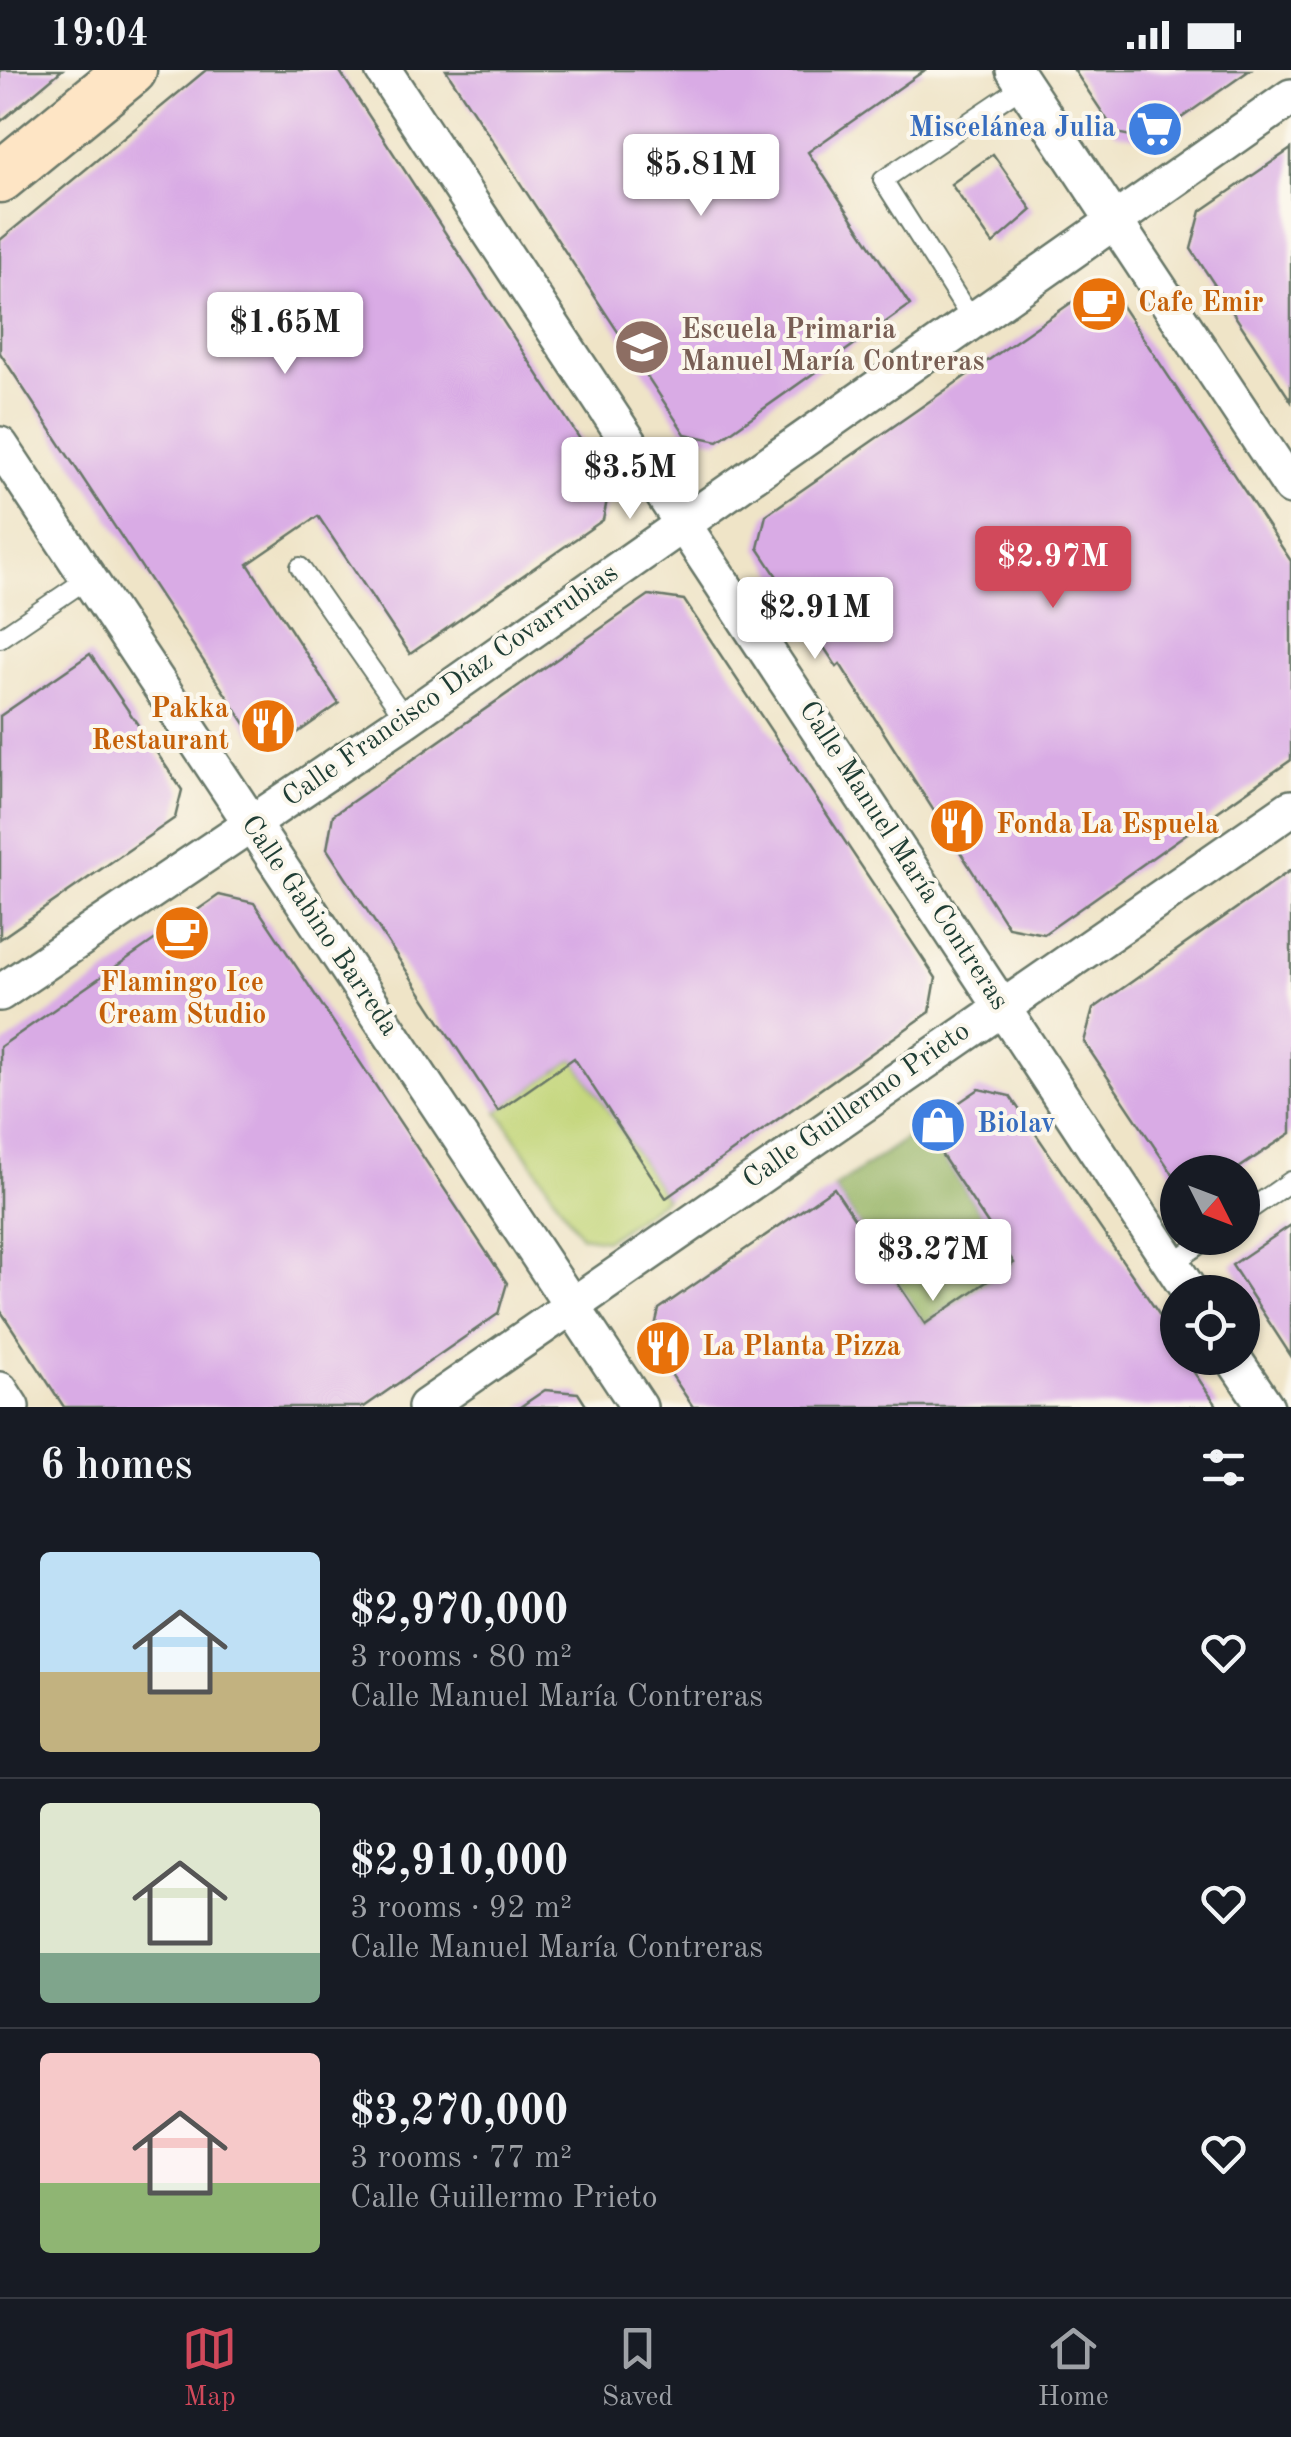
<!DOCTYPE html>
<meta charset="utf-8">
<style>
body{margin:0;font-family:"Old Standard TT",serif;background:#242831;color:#f1f3f6;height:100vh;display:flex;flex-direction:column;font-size:38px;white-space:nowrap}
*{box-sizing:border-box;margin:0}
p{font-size:32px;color:#9ea1a6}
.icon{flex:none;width:55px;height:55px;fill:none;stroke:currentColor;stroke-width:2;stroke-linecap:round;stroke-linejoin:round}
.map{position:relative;height:1337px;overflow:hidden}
.drawer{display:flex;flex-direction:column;background:#171b24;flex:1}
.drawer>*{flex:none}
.needle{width:65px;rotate:132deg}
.buttons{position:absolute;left:1160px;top:1085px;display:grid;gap:20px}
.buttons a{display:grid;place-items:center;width:100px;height:100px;border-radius:50%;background:#171b24;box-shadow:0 2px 8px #0004;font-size:50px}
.price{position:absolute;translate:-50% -85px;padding:0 22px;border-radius:10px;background:#fff;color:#222;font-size:32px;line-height:65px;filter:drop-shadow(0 2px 5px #0008)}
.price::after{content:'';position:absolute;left:50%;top:60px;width:30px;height:22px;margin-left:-15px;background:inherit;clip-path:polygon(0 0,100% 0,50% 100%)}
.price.active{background:#d1495b;color:#fff}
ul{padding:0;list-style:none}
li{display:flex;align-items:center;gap:30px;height:250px;padding:0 40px}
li+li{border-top:2px solid #363941}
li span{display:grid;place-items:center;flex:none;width:280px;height:200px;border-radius:10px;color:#555}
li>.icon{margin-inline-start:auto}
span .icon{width:120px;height:120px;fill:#fffc;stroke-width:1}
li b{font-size:42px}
h2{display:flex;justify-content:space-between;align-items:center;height:120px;padding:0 40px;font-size:42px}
.status{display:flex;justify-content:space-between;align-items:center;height:70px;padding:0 50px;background:#171b24;direction:ltr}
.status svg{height:28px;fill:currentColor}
.tabs{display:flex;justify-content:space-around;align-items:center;height:140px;border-top:2px solid #363941;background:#171b24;font-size:28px;color:#9ea1a6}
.tabs a{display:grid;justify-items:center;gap:5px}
.tabs .active{color:#d1495b}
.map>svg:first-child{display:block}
</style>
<div class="status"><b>19:04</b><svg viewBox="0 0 49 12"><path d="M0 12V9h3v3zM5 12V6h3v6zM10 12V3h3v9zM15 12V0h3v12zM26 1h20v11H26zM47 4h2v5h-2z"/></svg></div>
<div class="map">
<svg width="1291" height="1337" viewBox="0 0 1291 1337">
<rect width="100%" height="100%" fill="#fbf7ec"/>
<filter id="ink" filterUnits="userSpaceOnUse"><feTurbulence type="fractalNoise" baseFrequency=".01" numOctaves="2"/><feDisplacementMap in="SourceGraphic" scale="20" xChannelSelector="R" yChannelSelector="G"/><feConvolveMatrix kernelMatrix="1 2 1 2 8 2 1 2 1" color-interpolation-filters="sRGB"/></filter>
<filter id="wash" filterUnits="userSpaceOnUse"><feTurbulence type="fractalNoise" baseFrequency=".0048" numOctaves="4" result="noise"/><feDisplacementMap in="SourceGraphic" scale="40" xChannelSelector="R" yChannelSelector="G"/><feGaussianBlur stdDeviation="2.25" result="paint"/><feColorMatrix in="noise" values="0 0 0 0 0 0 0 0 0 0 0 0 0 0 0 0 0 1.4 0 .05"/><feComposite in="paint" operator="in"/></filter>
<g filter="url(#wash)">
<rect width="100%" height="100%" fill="#efe4c7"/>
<polygon fill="#c2d579" stroke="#708956" stroke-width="2.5" points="574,988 666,1128 606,1170 581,1166 498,1041"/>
<polygon fill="#99b669" stroke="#5c7a4e" stroke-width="2.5" points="923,1057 1014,1193 925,1254 834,1118"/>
<g id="blocks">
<g fill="#d9abe5">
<polygon points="0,0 62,0 0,52"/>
<polygon points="206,0 339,0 610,415 603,450 410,584 318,446 248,494 339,634 286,671 251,663 0,283 0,170"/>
<polygon points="446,0 925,0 808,82 910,235 718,371 685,364"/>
<polygon points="1074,0 1250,0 1150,70 1116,63"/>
<polygon points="1291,79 1291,331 1191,179 1201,141"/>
<polygon points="993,84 1032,140 993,174 951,114"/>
<polygon points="1085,223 1118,230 1291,491 1291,690 1044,864 1008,857 840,594 837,597 758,478 766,445"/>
<polygon points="649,525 684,530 936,908 930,942 666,1128 574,988 498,1041 327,779 333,745"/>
<polygon points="90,584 182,720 175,748 0,869 0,646"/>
<polygon points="1291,800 1291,1063 1233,1102 1178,1102 1178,1112 1084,972 1093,939"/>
<polygon points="219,825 254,833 507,1213 498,1244 364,1337 64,1337 0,1240 0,977"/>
<polygon points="979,1019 1010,1026 1178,1272 1178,1288 1184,1288 1218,1337 693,1337 651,1274 659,1239 834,1118 925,1254 1014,1193 923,1057"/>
<polygon points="1291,1155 1291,1286 1232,1195"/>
<polygon points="545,1320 578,1323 587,1337 520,1337"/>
</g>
</g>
</g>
<g filter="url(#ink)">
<use href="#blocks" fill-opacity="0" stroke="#687767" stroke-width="2.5"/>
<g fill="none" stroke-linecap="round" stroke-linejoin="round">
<g stroke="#687767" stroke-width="22">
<g id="lane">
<polyline points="972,250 883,110 1024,15"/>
<polyline points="300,497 406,649"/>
<polyline points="0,568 87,509"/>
<polyline points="1242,1145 1291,1111"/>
<polyline points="1171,1194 1209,1168"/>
</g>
</g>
<g stroke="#687767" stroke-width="40">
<g id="street">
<polyline points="383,0 1190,1222"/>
<polyline points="1014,0 1291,417"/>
<polyline points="0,375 639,1337"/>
<polyline points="0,923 406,649 1291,27"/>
<polyline points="1233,1288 1266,1337"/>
<polyline points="0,1320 11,1337"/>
<polyline points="426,1337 1291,738"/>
</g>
</g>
<g stroke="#687767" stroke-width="55">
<polyline id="secondary" points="0,107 131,0"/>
</g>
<use href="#lane" stroke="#fff" stroke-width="18"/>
<use href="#street" stroke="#fff" stroke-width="35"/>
<use href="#secondary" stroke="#fee5c5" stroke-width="50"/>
</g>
</g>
<defs>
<g id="supermarket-disc" transform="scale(2.875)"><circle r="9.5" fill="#3f7fe0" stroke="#fbf7ec"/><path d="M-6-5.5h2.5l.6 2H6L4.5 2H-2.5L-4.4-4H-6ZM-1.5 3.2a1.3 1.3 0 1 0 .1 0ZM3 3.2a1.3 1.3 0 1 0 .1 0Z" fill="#fff"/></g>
<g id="cafe-disc" transform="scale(2.875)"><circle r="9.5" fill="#e8710a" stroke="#fbf7ec"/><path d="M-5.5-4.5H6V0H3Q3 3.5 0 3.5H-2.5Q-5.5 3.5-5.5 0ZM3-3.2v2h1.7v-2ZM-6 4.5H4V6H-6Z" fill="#fff"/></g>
<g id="school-disc" transform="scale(2.875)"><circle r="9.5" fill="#8d6e63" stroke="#fbf7ec"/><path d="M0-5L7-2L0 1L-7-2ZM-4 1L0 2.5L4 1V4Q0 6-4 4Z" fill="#fff"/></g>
<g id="restaurant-disc" transform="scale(2.875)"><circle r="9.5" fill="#e8710a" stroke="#fbf7ec"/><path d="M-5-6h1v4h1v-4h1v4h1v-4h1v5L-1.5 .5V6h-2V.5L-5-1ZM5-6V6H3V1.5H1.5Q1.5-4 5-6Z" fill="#fff"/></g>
<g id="shop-disc" transform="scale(2.875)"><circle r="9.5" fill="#3f7fe0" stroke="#fbf7ec"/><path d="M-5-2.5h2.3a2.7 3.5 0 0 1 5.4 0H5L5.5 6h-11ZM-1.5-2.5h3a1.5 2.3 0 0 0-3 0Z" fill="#fff"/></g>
</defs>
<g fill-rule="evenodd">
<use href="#supermarket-disc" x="1155" y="59"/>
<use href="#cafe-disc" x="1099" y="234"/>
<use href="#school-disc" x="642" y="277"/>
<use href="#restaurant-disc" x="268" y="656"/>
<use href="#restaurant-disc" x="957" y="756"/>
<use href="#cafe-disc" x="182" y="863"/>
<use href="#shop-disc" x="938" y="1055"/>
<use href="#restaurant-disc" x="663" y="1278"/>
</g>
<g text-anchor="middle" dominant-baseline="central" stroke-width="8" stroke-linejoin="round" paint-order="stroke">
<g font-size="28" font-weight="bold" fill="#366cbe" stroke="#fbf7ec" text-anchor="end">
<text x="1116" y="59">Miscelánea Julia</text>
<text x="977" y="1055" text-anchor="start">Biolav</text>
</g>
<g font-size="28" font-weight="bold" fill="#c56008" stroke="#fbf7ec" text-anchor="start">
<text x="1138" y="234">Cafe Emir</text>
<text x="229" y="640" text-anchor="end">Pakka<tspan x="229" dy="32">Restaurant</tspan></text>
<text x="996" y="756">Fonda La Espuela</text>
<text x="182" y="914" text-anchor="middle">Flamingo Ice<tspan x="182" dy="32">Cream Studio</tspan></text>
<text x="702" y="1278">La Planta Pizza</text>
</g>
<g font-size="28" font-weight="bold" fill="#785e54" stroke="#fbf7ec" text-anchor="start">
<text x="681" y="261">Escuela Primaria<tspan x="681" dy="32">Manuel María Contreras</tspan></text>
</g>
<g font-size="28" fill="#1f3d34" stroke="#fbf7ec">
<text transform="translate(451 616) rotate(-35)">Calle Francisco Díaz Covarrubias</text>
<text transform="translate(903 786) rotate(57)">Calle Manuel María Contreras</text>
<text transform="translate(319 856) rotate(56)">Calle Gabino Barreda</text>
<text transform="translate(857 1036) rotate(-35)">Calle Guillermo Prieto</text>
</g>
</g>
</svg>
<div class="buttons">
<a><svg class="needle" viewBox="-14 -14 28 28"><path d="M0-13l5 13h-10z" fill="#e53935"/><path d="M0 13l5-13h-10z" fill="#9ea1a6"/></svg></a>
<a><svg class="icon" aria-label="locate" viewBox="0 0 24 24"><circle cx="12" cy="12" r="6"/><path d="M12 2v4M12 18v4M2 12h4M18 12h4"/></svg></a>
</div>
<b class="price" style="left:701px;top:149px">$5.81M</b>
<b class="price" style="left:285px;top:307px">$1.65M</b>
<b class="price" style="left:630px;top:452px">$3.5M</b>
<b class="price active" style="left:1053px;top:541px">$2.97M</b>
<b class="price" style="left:815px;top:592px">$2.91M</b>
<b class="price" style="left:933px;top:1234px">$3.27M</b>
</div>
<section class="drawer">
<h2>6 homes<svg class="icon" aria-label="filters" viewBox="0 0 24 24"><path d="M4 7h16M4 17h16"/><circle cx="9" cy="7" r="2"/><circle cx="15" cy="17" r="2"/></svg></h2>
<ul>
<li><span style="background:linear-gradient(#bfe0f5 60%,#c2b280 0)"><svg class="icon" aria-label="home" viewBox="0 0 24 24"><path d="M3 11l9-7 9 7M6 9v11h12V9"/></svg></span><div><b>$2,970,000</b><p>3 rooms · 80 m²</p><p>Calle Manuel María Contreras</p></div><svg class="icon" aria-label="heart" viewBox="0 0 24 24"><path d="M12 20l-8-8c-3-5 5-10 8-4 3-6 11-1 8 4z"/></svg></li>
<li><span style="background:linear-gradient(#dfe7d0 75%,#7fa58c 0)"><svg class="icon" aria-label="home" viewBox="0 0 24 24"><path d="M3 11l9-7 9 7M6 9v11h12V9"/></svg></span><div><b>$2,910,000</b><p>3 rooms · 92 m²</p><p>Calle Manuel María Contreras</p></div><svg class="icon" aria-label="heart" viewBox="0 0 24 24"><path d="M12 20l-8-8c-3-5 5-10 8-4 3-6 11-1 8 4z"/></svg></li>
<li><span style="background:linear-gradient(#f6c9c9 65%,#8fb573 0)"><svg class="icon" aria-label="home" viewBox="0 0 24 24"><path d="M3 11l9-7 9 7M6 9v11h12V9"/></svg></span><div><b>$3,270,000</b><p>3 rooms · 77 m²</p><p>Calle Guillermo Prieto</p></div><svg class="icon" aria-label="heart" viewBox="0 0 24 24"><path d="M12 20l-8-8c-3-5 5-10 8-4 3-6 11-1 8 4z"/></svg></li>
</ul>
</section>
<nav class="tabs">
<a class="active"><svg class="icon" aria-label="map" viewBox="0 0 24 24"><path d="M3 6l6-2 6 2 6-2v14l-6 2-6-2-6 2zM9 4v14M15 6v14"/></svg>Map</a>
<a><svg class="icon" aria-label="saved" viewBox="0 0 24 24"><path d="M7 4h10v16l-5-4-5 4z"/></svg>Saved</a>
<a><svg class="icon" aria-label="home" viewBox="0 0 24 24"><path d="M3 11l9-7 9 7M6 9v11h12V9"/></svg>Home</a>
</nav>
